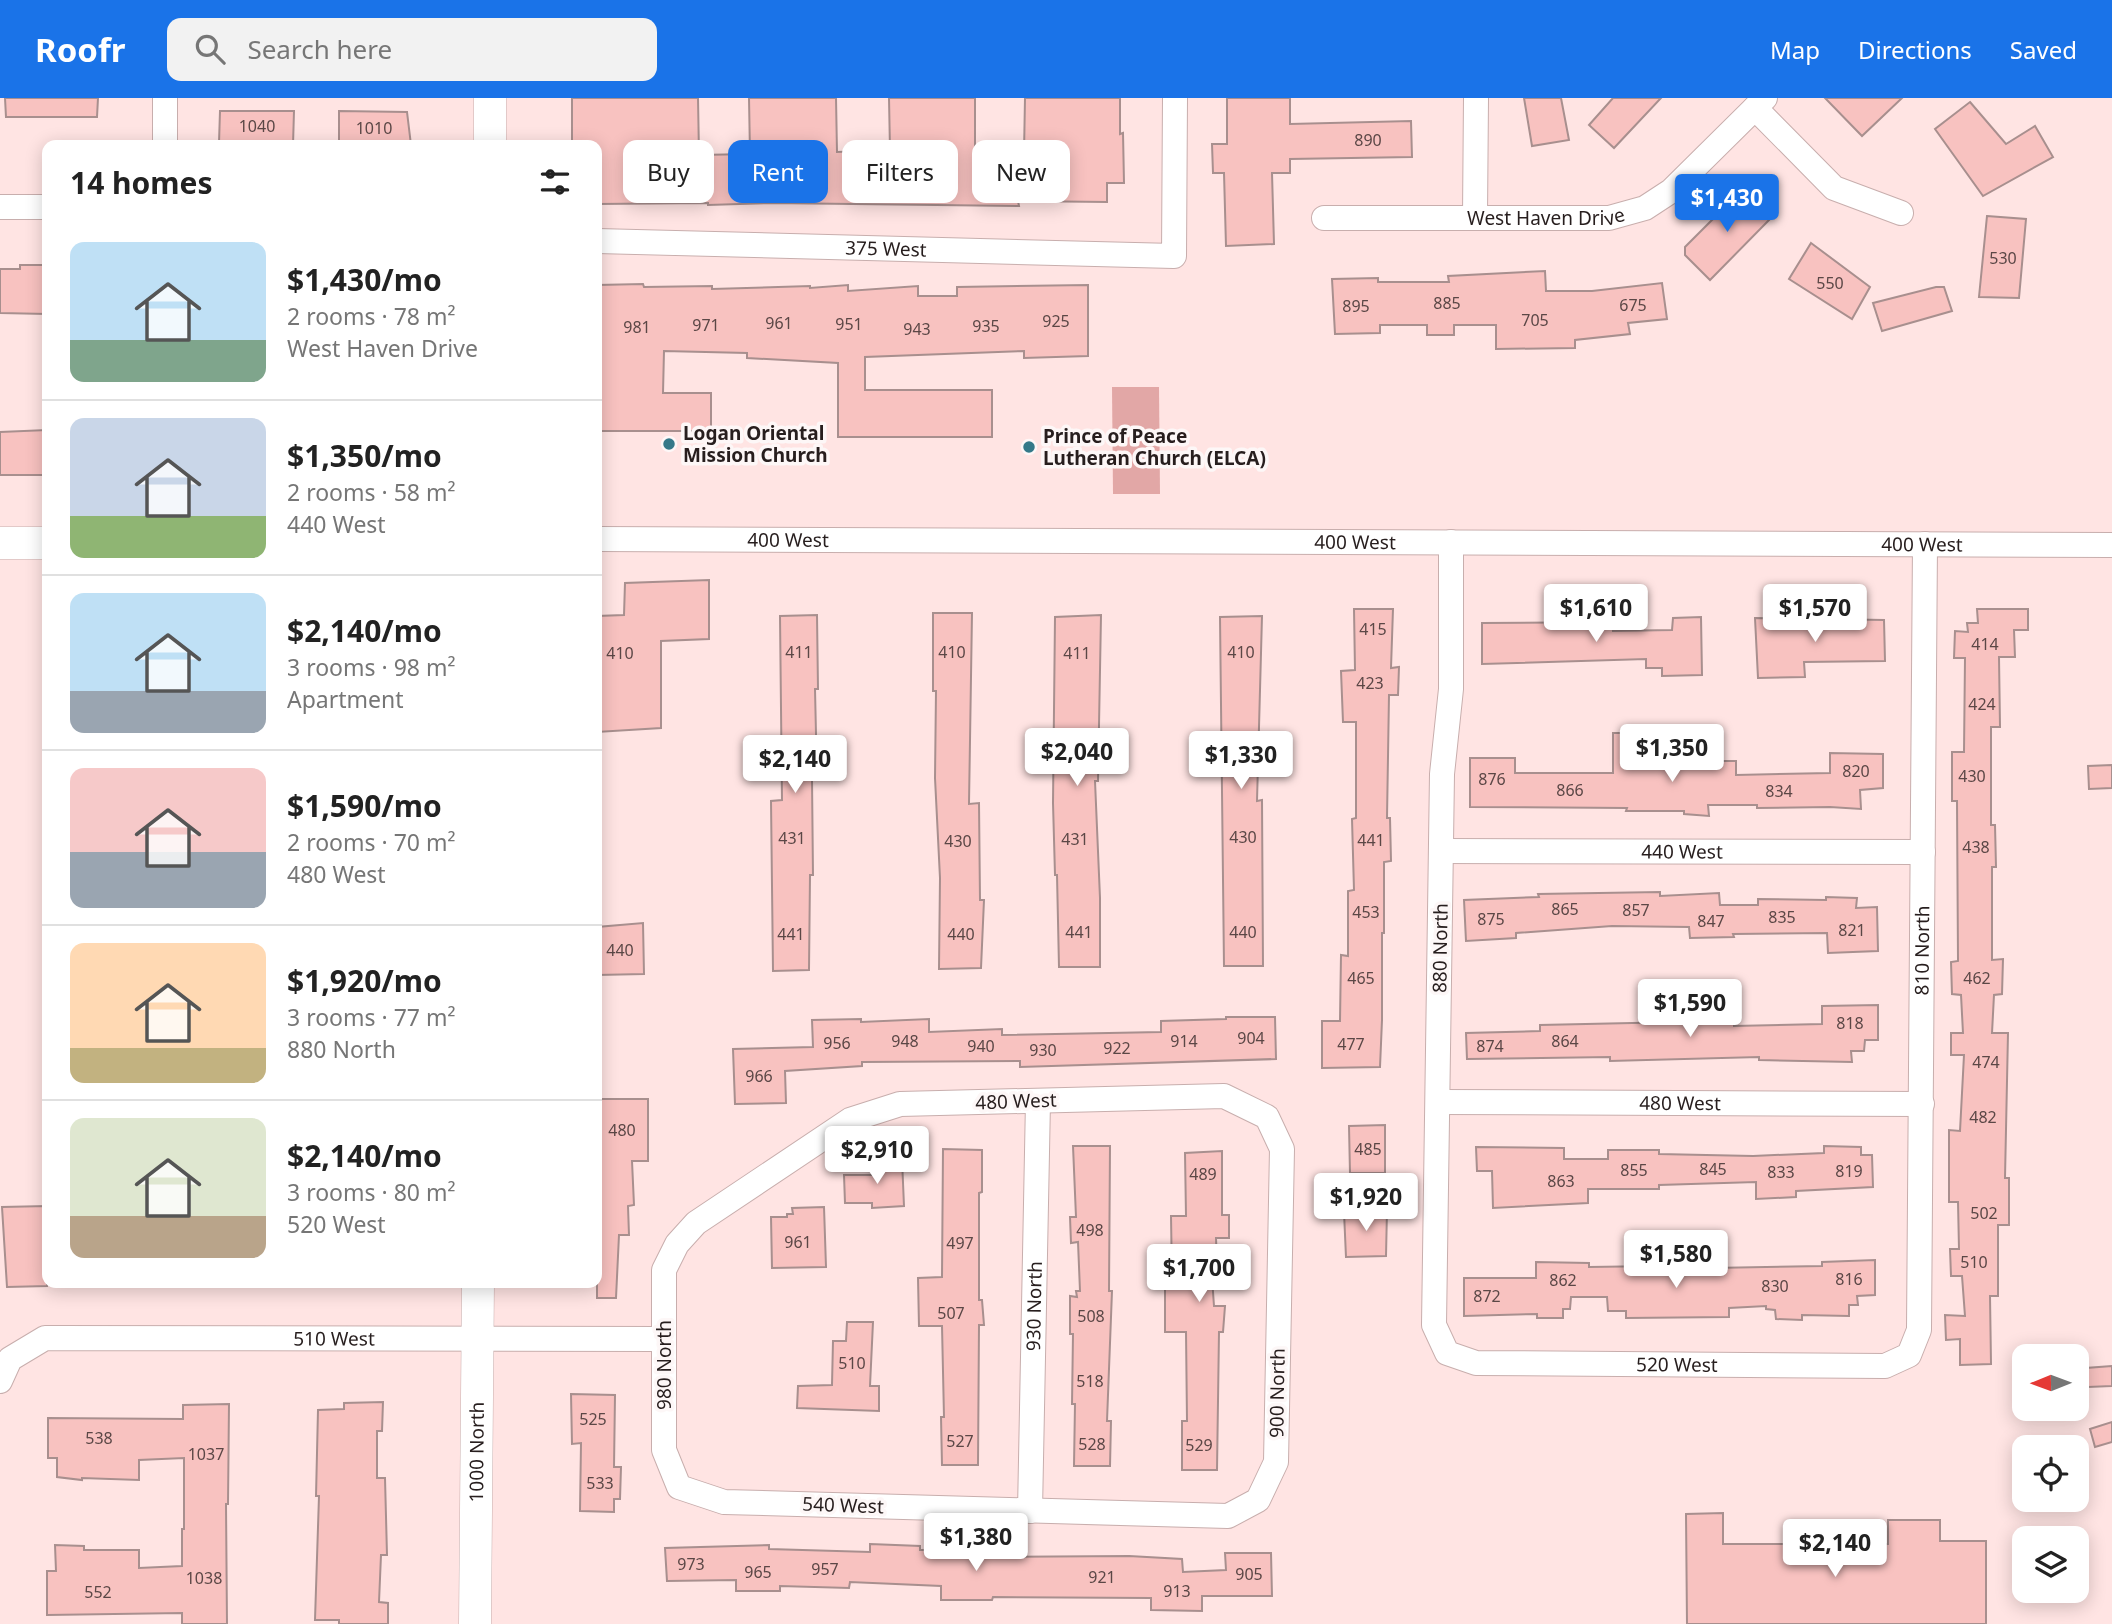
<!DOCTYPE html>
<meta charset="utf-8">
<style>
body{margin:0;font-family:"Noto Sans",sans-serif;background:#f2f2f2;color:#222;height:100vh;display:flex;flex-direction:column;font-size:26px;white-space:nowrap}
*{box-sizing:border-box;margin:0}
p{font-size:23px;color:#767676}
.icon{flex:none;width:38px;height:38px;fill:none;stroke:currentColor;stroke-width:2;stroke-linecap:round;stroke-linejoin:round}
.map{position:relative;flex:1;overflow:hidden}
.drawer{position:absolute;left:42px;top:42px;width:560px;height:1148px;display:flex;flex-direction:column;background:#fff;border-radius:14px;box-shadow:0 4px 18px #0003}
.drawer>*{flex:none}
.top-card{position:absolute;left:623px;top:42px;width:665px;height:63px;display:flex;gap:14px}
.needle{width:46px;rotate:269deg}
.buttons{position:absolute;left:2012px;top:1246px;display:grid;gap:14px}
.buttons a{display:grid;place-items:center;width:77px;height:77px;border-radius:14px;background:#fff;box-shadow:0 4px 18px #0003;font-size:35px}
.price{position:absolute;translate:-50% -60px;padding:0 16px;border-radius:7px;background:#fff;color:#222;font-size:23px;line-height:46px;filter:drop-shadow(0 2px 4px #0008)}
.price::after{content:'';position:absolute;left:50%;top:42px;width:21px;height:16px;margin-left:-10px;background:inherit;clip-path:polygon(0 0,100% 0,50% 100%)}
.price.selected{background:#1a73e8;color:#fff}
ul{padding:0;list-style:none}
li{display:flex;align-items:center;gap:21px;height:175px;padding:0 28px}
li+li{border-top:2px solid #e0e0e0}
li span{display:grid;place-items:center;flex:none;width:196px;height:140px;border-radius:14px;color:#555}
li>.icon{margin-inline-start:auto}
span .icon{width:84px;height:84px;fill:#fffc;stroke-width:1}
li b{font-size:30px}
h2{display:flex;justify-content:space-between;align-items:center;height:84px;padding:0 28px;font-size:30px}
.tag{padding:0 24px;border-radius:14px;background:#fff;box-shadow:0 4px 18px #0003;font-size:24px;line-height:63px}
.tag.selected{background:#1a73e8;color:#fff}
header{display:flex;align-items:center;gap:42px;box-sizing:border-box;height:98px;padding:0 35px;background:#1a73e8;color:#fff}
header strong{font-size:33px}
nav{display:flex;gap:38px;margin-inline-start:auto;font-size:24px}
.search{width:490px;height:63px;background:#f2f2f2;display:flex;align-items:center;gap:18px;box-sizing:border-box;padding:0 24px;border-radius:14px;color:#767676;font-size:26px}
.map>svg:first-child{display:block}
</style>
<header>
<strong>Roofr</strong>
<div class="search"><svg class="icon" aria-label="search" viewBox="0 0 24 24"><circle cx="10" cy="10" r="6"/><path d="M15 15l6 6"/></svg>Search here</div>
<nav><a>Map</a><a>Directions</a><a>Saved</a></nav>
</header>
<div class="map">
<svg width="2112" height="1526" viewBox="0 0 2112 1526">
<rect width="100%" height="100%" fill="#ffe4e3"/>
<polygon fill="#e2a7a6" points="1112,289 1159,289 1160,396 1113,396"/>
<g fill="#f8c2c0" stroke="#a88f8e" stroke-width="2">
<polygon points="5,0 98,0 97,19 6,19"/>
<polygon points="572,0 698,0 699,57 750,56 749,0 836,0 837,54 890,52 889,0 975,0 975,55 1024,55 1025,0 1120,0 1120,36 1123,35 1124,85 1107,85 1107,104 1018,103 1019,108 771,105 708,107 708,105 597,106 597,47 572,47"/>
<polygon points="1227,0 1290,0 1290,26 1411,23 1412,59 1290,61 1290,75 1272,75 1274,146 1226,148 1224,75 1213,75 1212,46 1227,46"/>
<polygon points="1524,0 1561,0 1569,42 1532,48"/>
<polygon points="1613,0 1661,0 1614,50 1589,27"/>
<polygon points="1825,0 1902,0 1862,38"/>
<polygon points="1970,4 2006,46 2035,28 2053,59 1983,98 1935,31"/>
<polygon points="220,13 294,13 293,47 241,47 240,44 219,45"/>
<polygon points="339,13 407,14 411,47 339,47"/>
<polygon points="1743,91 1772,119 1710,182 1685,157 1685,149"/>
<polygon points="1987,118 2026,121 2019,200 1979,199"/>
<polygon points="1811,145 1870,189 1852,221 1789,181"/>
<polygon points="20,167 47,167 47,216 0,215 0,171 20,171"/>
<polygon points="1545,173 1546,193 1592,193 1662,185 1667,221 1628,225 1630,236 1575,242 1575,250 1496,251 1496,227 1454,227 1454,237 1427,237 1427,227 1380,227 1380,235 1335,236 1332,181 1378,180 1378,184 1449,184 1448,178"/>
<polygon points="643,186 644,189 712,188 712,191 810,188 810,190 848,187 848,193 918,188 918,198 957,198 957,189 1088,187 1088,258 1024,260 1024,253 865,259 865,292 992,292 992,339 838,339 838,265 747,260 747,255 664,253 663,295 711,295 711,333 601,333 601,330 597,330 597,187"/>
<polygon points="1936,189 1944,189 1952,213 1882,233 1873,205"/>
<polygon points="47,332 47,377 0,377 0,334"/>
<polygon points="709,482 709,541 661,543 661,630 597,634 597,518 624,517 625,485"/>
<polygon points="1354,511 1393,511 1391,570 1399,569 1398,597 1389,597 1387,720 1390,720 1391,763 1384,764 1384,835 1382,835 1382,922 1380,969 1322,970 1322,923 1340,923 1341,857 1348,858 1348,793 1354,792 1352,721 1356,720 1356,624 1343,624 1341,573 1355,572"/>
<polygon points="1977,511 2028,511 2028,532 2014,532 2015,559 1999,559 2000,629 1991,629 1991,727 1995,727 1996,769 1992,769 1992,862 2003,861 2002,896 1994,897 1992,935 2008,935 2005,1080 2009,1080 2009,1127 1998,1127 1998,1198 1990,1198 1991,1266 1960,1267 1960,1241 1946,1242 1945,1217 1965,1218 1962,1178 1951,1178 1950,1151 1959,1151 1958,1104 1949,1104 1949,1032 1960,1033 1964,957 1951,957 1951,935 1963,935 1961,897 1952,896 1951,864 1958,863 1957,703 1952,703 1952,654 1964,654 1965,560 1954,560 1955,533 1968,534 1967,525 1978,525"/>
<polygon points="933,515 972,515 969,706 979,705 980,802 984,802 981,870 939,871 940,780 935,680 936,593 933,593"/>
<polygon points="817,517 818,591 815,591 817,681 812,681 813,777 810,777 809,872 773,873 771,703 782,702 780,518"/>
<polygon points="1101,517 1098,683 1095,683 1100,800 1100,869 1059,869 1057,777 1055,777 1053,705 1055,519"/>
<polygon points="1262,518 1257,703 1262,702 1263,868 1224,868 1220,519"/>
<polygon points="1701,519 1702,577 1662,578 1662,570 1646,570 1646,561 1482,566 1482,525 1613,524 1613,533 1672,532 1673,520"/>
<polygon points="1755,520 1884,522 1885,563 1804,564 1805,579 1758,580"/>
<polygon points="1613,635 1634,635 1635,647 1663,647 1662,663 1736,663 1736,677 1830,675 1830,655 1883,656 1883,690 1860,692 1861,711 1830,709 1757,710 1757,707 1708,707 1709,718 1684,716 1684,713 1626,713 1627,710 1470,709 1470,660 1515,660 1515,675 1613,675"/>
<polygon points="2112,667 2112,690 2089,691 2088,668"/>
<polygon points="1660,794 1660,798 1719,795 1720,807 1758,807 1758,801 1826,802 1826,799 1857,800 1856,810 1877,809 1878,853 1828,855 1827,835 1733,836 1734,839 1690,840 1689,829 1612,828 1516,835 1516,840 1466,843 1464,802 1539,799 1538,796"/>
<polygon points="643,825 644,876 597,877 597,829"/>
<polygon points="1878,907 1878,942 1865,942 1864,953 1851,953 1852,964 1759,962 1759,959 1610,963 1610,959 1467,961 1466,935 1540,933 1540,927 1678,924 1678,912 1734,911 1734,928 1822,926 1822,908"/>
<polygon points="1226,919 1275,919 1276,961 1020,969 1020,963 862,964 862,968 785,973 786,1005 735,1006 733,951 813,949 812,922 861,921 861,924 929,921 929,934 1002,931 1002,937 1161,934 1161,923 1226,921"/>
<polygon points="597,1001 648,1001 648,1063 632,1063 634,1107 628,1108 629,1137 619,1137 616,1200 597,1200"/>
<polygon points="1385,1027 1385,1075 1350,1075 1349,1028"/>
<polygon points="1073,1048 1110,1048 1109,1193 1112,1193 1107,1323 1111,1323 1110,1368 1074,1368 1075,1306 1072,1306 1073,1236 1070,1236 1070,1198 1077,1199 1076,1193 1080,1193 1078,1144 1071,1145 1070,1119 1076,1119"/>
<polygon points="1824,1048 1861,1049 1861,1057 1872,1057 1873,1089 1796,1093 1796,1099 1756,1101 1756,1084 1659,1087 1659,1091 1588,1091 1588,1105 1493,1110 1492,1073 1477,1073 1476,1049 1564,1050 1564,1061 1608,1061 1608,1052 1659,1052 1659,1056 1753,1058 1824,1055"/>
<polygon points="943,1051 982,1052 982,1094 979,1095 979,1202 982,1202 984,1227 979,1227 978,1367 942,1367 941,1319 944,1319 942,1228 919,1228 918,1180 942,1179"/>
<polygon points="1222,1053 1222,1117 1229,1117 1229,1140 1216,1140 1217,1166 1211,1166 1214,1208 1225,1208 1223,1234 1219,1234 1217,1372 1182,1372 1182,1323 1187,1323 1186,1234 1165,1234 1165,1181 1172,1181 1171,1118 1186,1118 1185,1055"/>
<polygon points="902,1061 904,1108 872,1110 872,1105 845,1105 844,1077 873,1077 872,1063"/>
<polygon points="47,1108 47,1188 7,1189 2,1109"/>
<polygon points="824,1109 826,1169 772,1170 771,1119 787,1119 787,1116 793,1116 792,1110"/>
<polygon points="1387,1112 1386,1158 1346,1159 1344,1114"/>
<polygon points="1875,1162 1875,1197 1857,1198 1858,1207 1849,1207 1849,1218 1802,1217 1802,1222 1776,1221 1775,1212 1766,1211 1766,1208 1729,1210 1729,1219 1626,1220 1626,1213 1608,1213 1607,1199 1571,1199 1570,1211 1563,1211 1563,1220 1537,1220 1537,1216 1464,1218 1464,1180 1536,1180 1536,1164 1589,1165 1589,1169 1656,1168 1656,1171 1822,1168 1822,1164"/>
<polygon points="847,1224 873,1224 870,1288 879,1288 879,1313 797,1310 798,1288 832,1287 833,1243 846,1243"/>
<polygon points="2112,1268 2112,1288 2088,1289 2086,1270"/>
<polygon points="571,1296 615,1297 614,1369 621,1369 620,1401 614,1401 614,1414 580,1413 581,1345 572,1346"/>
<polygon points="383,1304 382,1333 377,1333 377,1380 385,1380 387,1457 381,1457 379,1504 388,1505 388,1526 339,1526 339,1522 315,1522 319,1398 316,1398 318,1312 344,1311 344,1305"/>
<polygon points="229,1306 228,1406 226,1406 227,1526 182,1526 182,1515 47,1517 47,1473 56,1473 55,1447 84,1448 84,1452 139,1452 139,1470 182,1468 182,1431 184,1431 184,1360 139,1362 139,1382 82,1380 82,1382 57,1379 57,1360 48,1360 48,1320 183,1321 183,1307"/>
<polygon points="2112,1324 2112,1344 2095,1349 2090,1331"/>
<polygon points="1723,1415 1723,1446 1888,1446 1888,1422 1940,1422 1940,1443 1986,1443 1986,1526 1687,1526 1686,1416"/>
<polygon points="870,1446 920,1448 920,1452 994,1451 993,1459 1129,1458 1182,1461 1183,1474 1226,1472 1225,1455 1271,1455 1272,1498 1202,1498 1202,1513 1151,1512 1151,1500 993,1499 992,1502 941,1502 941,1488 850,1484 849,1490 780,1488 780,1493 736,1493 736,1482 667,1483 665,1450 769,1447 769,1451 870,1454"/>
</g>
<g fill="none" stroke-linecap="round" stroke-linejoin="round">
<g stroke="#c8aead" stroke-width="26">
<g id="minor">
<polyline points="1755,10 1834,90 1901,115"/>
<polyline points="165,47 165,0"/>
<polyline points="0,109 47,109"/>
<polyline points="1475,118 1476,0"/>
<path id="s1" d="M1324,120H1609L1645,110L1671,93L1765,0"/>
<path id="s2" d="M597,143L1174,158L1175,0"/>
<path id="s3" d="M597,441L2112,447"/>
<path id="s4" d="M1451,444V591L1442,676L1434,1227L1447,1255L1476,1265L1885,1268L1909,1257L1919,1232L1925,446"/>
<path id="s5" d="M1442,753L1923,754"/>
<polygon points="1224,998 1267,1019 1282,1051 1276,1364 1258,1402 1228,1418 724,1404 679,1389 664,1352 664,1172 677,1146 696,1125 850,1022 900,1006"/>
<path id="s6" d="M1438,1004L1922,1006"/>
<path id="s7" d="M0,1283L10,1261L45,1240L664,1241"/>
<path id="s8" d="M1030,1413L1038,1003"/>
</g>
</g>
<g stroke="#c8aead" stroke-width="33">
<g id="tertiary">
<polyline points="490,47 490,0"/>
<polyline points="0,445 47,445"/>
<path id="s9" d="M475,1526L478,1185"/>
</g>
</g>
<use href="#minor" stroke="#fff" stroke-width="24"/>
<use href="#tertiary" stroke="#fff" stroke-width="32"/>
</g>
<g fill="#357989" stroke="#fdf7f7" stroke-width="2.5">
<circle cx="669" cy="346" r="7"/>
<circle cx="1029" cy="349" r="7"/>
</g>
<g text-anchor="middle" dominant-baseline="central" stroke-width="7" stroke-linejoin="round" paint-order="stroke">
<g font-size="16" fill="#5b4746">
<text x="257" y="28">1040</text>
<text x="374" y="30">1010</text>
<text x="1368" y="42">890</text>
<text x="2003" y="160">530</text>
<text x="1830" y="185">550</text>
<text x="1447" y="205">885</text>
<text x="1633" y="207">675</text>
<text x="1356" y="208">895</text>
<text x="1535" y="222">705</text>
<text x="1056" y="223">925</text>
<text x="779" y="225">961</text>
<text x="849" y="226">951</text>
<text x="706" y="227">971</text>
<text x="986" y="228">935</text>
<text x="637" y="229">981</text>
<text x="917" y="231">943</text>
<text x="1373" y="531">415</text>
<text x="1985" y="546">414</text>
<text x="799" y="554">411</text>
<text x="952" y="554">410</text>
<text x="1241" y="554">410</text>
<text x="620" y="555">410</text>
<text x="1077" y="555">411</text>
<text x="1370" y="585">423</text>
<text x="1982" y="606">424</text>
<text x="1856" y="673">820</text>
<text x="1972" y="678">430</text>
<text x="1492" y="681">876</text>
<text x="1570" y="692">866</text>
<text x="1779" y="693">834</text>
<text x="1243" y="739">430</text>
<text x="792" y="740">431</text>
<text x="1075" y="741">431</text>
<text x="1371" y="742">441</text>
<text x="958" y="743">430</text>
<text x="1976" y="749">438</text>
<text x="1565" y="811">865</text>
<text x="1636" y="812">857</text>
<text x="1366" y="814">453</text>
<text x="1782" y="819">835</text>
<text x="1491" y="821">875</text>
<text x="1711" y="823">847</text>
<text x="1852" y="832">821</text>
<text x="1079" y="834">441</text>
<text x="1243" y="834">440</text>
<text x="791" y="836">441</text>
<text x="961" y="836">440</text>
<text x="620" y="852">440</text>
<text x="1361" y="880">465</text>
<text x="1977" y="880">462</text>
<text x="1850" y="925">818</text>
<text x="1251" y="940">904</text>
<text x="905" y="943">948</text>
<text x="1184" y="943">914</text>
<text x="1565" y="943">864</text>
<text x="837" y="945">956</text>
<text x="1351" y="946">477</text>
<text x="981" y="948">940</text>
<text x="1490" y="948">874</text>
<text x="1117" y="950">922</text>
<text x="1043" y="952">930</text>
<text x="1986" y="964">474</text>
<text x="759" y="978">966</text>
<text x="1983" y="1019">482</text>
<text x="622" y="1032">480</text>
<text x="1368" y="1051">485</text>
<text x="1713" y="1071">845</text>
<text x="1634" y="1072">855</text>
<text x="1849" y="1073">819</text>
<text x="1781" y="1074">833</text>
<text x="1203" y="1076">489</text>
<text x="1561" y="1083">863</text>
<text x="1984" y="1115">502</text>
<text x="1090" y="1132">498</text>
<text x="798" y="1144">961</text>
<text x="960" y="1145">497</text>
<text x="1974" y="1164">510</text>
<text x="1849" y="1181">816</text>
<text x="1563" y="1182">862</text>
<text x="1775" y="1188">830</text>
<text x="1487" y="1198">872</text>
<text x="951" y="1215">507</text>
<text x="1091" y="1218">508</text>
<text x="852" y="1265">510</text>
<text x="1090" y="1283">518</text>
<text x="593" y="1321">525</text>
<text x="99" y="1340">538</text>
<text x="960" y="1343">527</text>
<text x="1092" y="1346">528</text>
<text x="1199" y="1347">529</text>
<text x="206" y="1356">1037</text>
<text x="600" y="1385">533</text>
<text x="691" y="1466">973</text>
<text x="825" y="1471">957</text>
<text x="758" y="1474">965</text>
<text x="1249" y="1476">905</text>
<text x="1102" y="1479">921</text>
<text x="204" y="1480">1038</text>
<text x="1177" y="1493">913</text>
<text x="98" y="1494">552</text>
</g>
<g font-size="19" fill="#271e1e" stroke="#fdf7f7">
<text stroke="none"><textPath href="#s1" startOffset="222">West Haven Drive</textPath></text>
<text stroke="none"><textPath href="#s2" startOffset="289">375 West</textPath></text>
<text stroke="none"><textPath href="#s3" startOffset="191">400 West</textPath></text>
<text stroke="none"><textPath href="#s3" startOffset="758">400 West</textPath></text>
<text stroke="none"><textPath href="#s3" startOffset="1325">400 West</textPath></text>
<text stroke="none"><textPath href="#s5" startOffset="240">440 West</textPath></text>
<text transform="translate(1440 850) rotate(-89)">880 North</text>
<text stroke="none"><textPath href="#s4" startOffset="1687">810 North</textPath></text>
<text transform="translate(1016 1003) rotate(-2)">480 West</text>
<text stroke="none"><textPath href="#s6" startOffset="242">480 West</textPath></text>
<text stroke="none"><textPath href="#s8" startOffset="205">930 North</textPath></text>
<text stroke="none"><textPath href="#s7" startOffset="354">510 West</textPath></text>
<text stroke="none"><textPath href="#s4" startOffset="1046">520 West</textPath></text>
<text transform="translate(664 1267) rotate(-90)">980 North</text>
<text transform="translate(1277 1295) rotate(-89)">900 North</text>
<text stroke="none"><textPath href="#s9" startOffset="172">1000 North</textPath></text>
<text transform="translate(843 1407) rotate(2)">540 West</text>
</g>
<g font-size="19" font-weight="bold" fill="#271e1e" stroke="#fdf7f7" text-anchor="start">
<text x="683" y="335">Logan Oriental<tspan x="683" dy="22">Mission Church</tspan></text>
<text x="1043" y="338">Prince of Peace<tspan x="1043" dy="22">Lutheran Church (ELCA)</tspan></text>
</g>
</g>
</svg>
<div class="buttons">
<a><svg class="needle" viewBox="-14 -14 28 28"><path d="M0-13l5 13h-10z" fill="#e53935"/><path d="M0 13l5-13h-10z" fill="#767676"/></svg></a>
<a><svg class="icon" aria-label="locate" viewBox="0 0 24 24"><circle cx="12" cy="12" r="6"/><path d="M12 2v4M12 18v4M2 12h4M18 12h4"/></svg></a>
<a><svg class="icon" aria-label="layers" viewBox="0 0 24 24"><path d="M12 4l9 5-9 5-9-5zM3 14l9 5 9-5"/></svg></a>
</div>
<b class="price selected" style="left:1727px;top:136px">$1,430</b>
<b class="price" style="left:1596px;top:546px">$1,610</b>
<b class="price" style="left:1815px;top:546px">$1,570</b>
<b class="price" style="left:1672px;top:686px">$1,350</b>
<b class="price" style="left:1077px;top:690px">$2,040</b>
<b class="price" style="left:1241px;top:693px">$1,330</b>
<b class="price" style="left:795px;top:697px">$2,140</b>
<b class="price" style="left:1690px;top:941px">$1,590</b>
<b class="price" style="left:877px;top:1088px">$2,910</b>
<b class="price" style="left:1366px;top:1135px">$1,920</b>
<b class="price" style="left:1676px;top:1192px">$1,580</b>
<b class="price" style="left:1199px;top:1206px">$1,700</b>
<b class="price" style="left:976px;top:1475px">$1,380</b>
<b class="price" style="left:1835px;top:1481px">$2,140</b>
<div class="top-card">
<a class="tag">Buy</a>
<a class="tag selected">Rent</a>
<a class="tag">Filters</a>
<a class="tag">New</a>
</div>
<section class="drawer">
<h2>14 homes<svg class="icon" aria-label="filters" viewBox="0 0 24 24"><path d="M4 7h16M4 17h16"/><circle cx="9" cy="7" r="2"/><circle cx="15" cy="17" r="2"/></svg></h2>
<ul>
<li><span style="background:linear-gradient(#bfe0f5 70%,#7fa58c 0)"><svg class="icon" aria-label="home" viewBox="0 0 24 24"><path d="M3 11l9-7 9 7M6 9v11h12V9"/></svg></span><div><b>$1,430/mo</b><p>2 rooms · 78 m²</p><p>West Haven Drive</p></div></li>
<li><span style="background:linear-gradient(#c9d6e8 70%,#8fb573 0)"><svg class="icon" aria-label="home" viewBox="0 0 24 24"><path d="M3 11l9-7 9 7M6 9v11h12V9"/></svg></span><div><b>$1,350/mo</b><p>2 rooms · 58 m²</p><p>440 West</p></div></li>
<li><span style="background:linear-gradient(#bfe0f5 70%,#9aa5b1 0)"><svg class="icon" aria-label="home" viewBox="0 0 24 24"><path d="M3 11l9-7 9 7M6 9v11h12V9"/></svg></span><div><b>$2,140/mo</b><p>3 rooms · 98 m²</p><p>Apartment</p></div></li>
<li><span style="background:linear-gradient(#f6c9c9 60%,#9aa5b1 0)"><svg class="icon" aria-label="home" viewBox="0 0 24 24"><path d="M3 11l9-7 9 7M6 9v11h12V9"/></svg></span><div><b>$1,590/mo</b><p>2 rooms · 70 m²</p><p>480 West</p></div></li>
<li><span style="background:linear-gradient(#ffd9b3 75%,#c2b280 0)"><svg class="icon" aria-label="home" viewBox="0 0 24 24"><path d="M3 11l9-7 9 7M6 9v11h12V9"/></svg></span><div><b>$1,920/mo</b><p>3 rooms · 77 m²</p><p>880 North</p></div></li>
<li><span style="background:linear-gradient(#dfe7d0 70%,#b9a48a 0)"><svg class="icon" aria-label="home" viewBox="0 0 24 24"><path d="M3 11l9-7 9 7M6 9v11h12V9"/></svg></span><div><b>$2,140/mo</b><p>3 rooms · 80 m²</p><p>520 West</p></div></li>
</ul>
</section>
</div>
